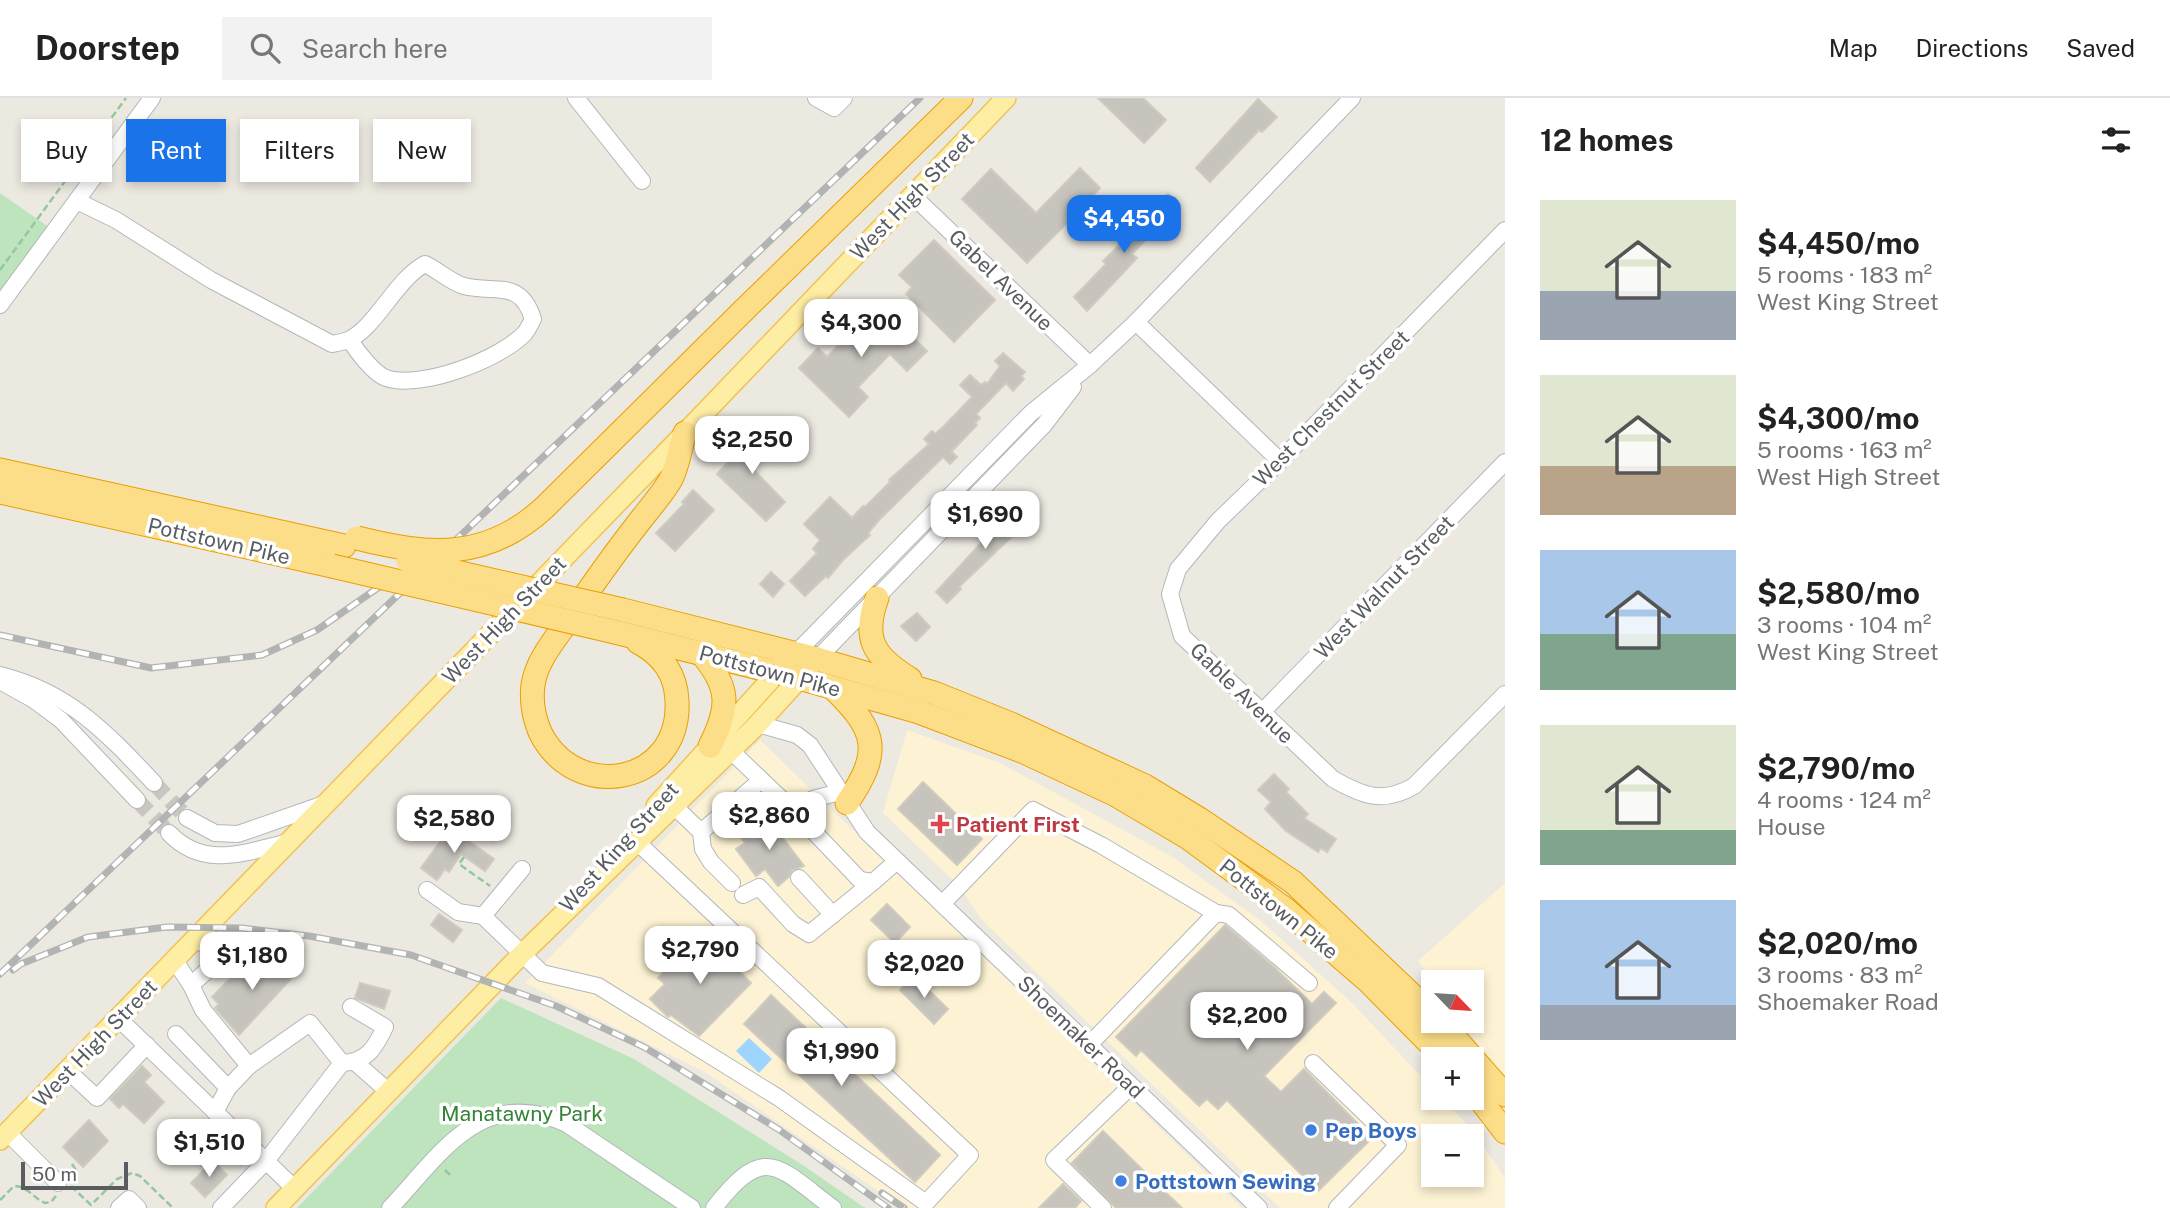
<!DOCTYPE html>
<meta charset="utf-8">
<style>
body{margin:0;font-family:"Public Sans",sans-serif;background:#f2f2f2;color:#222;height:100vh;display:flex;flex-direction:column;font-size:26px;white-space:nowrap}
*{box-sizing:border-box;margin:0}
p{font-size:23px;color:#767676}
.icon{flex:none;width:38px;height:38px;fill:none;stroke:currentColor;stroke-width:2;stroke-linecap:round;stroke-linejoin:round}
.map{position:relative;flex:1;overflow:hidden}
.side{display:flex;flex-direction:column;background:#fff;width:665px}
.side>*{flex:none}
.hud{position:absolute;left:21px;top:21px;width:665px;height:63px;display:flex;gap:14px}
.needle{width:46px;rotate:115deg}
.controls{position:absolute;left:1421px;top:872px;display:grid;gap:14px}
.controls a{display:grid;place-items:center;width:63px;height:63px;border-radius:0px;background:#fff;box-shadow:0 4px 10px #0003;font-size:35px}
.scale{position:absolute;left:21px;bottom:18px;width:107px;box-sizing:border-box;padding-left:7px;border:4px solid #595d61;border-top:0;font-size:19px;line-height:24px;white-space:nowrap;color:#595d61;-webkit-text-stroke:5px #fff;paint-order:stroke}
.price{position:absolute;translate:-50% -60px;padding:0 16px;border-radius:14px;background:#fff;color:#222;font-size:23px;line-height:46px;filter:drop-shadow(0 2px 4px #0008)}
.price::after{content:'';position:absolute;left:50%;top:42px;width:21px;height:16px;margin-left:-10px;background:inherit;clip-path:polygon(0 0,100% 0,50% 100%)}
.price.on{background:#1a73e8;color:#fff}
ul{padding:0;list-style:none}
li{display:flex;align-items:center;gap:21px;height:175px;padding:0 35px}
li span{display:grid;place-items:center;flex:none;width:196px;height:140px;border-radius:0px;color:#555}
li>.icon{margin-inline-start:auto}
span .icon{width:84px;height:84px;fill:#fffc;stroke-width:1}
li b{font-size:30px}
h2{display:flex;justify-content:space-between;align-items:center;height:84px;padding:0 35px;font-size:30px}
.tag{padding:0 24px;border-radius:0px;background:#fff;box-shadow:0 4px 10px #0003;font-size:24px;line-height:63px}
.tag.on{background:#1a73e8;color:#fff}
header{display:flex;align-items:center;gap:42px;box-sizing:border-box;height:98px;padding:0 35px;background:#fff;border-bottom:2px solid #e0e0e0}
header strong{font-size:33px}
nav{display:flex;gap:38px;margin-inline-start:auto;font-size:24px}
.search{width:490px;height:63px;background:#f2f2f2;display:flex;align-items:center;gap:18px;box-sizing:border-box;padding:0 24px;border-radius:0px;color:#767676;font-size:26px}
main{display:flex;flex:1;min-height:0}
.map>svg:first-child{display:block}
</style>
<header>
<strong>Doorstep</strong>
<div class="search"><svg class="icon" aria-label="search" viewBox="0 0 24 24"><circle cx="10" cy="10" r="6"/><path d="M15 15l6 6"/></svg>Search here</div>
<nav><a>Map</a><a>Directions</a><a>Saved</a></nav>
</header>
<main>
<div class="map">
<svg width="1505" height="1110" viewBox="0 0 1505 1110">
<rect width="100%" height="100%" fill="#ece9e0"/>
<g fill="#fdf3d4" fill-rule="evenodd">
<path d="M907,632L1000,665L1171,758L1261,823L1352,905L1433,991V999H1441L1473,1033L1505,1080V1110H1280L982,822L959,788L883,715ZM1433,1038H1472V1076H1433Z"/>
<polygon points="760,642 1242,1110 903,1110 705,974 525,885"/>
<polygon points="1505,785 1505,986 1460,922 1472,922 1472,884 1433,884 1418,863"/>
</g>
<g fill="#bde4bc">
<polygon points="0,95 50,130 0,199"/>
<polygon points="488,701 512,717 493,744 470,728"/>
<polygon points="501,900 634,961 801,1066 865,1110 297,1110"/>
</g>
<polygon fill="#9ed5fe" points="749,940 772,961 759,975 736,953"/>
<g fill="#c7c4be" stroke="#d0cbbf" stroke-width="2">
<polygon points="1098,0 1143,0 1166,22 1144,45"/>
<polygon points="1258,1 1277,19 1262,34 1259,32 1210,84 1196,70"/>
<polygon points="1080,70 1100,90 1081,110 1100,128 1088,141 1069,123 1027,165 962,101 991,71 1036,115"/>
<polygon points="1168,96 1179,107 1132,156 1137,160 1087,213 1074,199 1106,166 1103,163 1159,109 1156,107"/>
<polygon points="934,142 995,202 954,244 906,196 912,189 899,177"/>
<polygon points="879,206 927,253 907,273 890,256 858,289 868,299 849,319 799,270 818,250 827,259"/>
<polygon points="1003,255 1025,274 1021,278 1024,281 1013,293 1006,285 976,316 980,320 975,325 977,327 952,353 950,352 957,359 950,366 943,359 879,422 868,435 870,437 843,462 828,480 826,478 805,498 790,483 817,455 813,451 820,442 804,426 830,399 852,420 863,408 865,409 891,383 889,382 929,346 924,341 932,333 935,336 944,328 972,299 960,287 970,277 981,287 985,284 987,286 1000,268 995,263"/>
<polygon points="761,329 776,343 751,369 785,404 766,423 717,376"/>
<polygon points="693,392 714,412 675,453 656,435 684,406 682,404"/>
<polygon points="1022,407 1032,416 1028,423 959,489 961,491 947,505 936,494 1014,409 1017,412"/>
<polygon points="771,474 784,486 773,499 760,486"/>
<polygon points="917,515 930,529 916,543 901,528"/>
<polygon points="1274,676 1289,691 1286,694 1308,716 1304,720 1336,741 1327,754 1321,750 1318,754 1286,733 1265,711 1271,704 1258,692"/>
<polygon points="923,684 982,741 957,767 898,711"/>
<polygon points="767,719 804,768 792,772 789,779 778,788 765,771 756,778 736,751 745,745 741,739"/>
<polygon points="450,730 494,761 485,773 461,756 449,774 445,771 437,782 421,770"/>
<polygon points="887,806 910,829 895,845 871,822"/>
<polygon points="439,816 462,832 453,844 431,827"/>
<polygon points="1225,827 1275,870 1312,906 1324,894 1336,905 1264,978 1281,994 1304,971 1372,1040 1318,1093 1227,1002 1218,1011 1207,1001 1199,1008 1141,952 1136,958 1116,939"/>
<polygon points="701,836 724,859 733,849 741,857 732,866 751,885 699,938 671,917 668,919 650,901 665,886 658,880"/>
<polygon points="283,856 299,872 239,937 215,910 219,906 212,899 246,864 254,872 260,866 267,873"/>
<polygon points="914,878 948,911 934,926 900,892"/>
<polygon points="360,885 390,893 384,911 355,900"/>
<polygon points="771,897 940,1057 915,1084 744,926"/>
<polygon points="142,968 151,977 144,984 164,1004 144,1025 123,1006 119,1010 110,1001"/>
<polygon points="89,1022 108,1043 83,1069 63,1049"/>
<polygon points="1103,1033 1159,1088 1182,1110 1116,1110 1072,1065"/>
<polygon points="213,1063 227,1077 205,1099 191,1085"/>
<polygon points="1063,1086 1081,1103 1075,1110 1039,1110"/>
</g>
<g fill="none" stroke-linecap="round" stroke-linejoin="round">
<g stroke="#c7c6c0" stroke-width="16" stroke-dasharray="16 8" stroke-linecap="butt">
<polyline points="154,685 187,720"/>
<polyline points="137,702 169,735"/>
</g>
<g stroke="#b3b7bb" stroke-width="18">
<g id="minor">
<polyline points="576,0 642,83"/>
<polyline points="816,0 834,10 844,0"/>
<polyline points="912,97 1090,267"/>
<path d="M77,103L116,122L211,182L332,246C337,245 343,244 348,242C375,231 396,181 425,166C438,172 450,184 464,188C495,196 520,180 533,221C531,225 528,231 525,235C501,261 421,292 386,280C374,276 356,252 350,242"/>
<path d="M1505,132L1280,363L1218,423L1178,471L1170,496L1182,538L1333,681C1363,698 1383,706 1414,688L1505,596"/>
<polyline points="0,207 152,0"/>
<polyline points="1136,224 1280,363"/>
<polyline points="795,556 1031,315 1090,267 1136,224 1352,0"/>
<polyline points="817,561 1044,327 1073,289"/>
<path d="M0,577C69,594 107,635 154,685"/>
<polyline points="0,583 34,602 61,622 137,702"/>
<polyline points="1263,613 1505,364"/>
<polyline points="758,626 797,637 810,647 867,734 1259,1110"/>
<polyline points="730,652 795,714 860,782 873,784 897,763"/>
<polyline points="674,708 701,734 703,751 711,764 732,785"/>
<polyline points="795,714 813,701 840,694"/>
<polyline points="187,720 215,735 238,736 324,706"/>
<polyline points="701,734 761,682"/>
<path d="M169,735C204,772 246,754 289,744"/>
<polyline points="799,780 833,817"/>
<polyline points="427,792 458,814 483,818 542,875 598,888 779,1000 926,1105 970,1057 637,744"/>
<polyline points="743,797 759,789 793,826 809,836 873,784"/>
<polyline points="942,806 1033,712 1101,747 1216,815 1089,947"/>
<polyline points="1216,815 1229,817 1309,885"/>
<polyline points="483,818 522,771"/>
<polyline points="197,840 220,860"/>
<polyline points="175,863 191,887 203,912 249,968 310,925 342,965 266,1063 221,1110"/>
<polyline points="191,887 231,851 251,854"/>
<polyline points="119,921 295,1091"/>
<polyline points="176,936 228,990"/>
<path d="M342,965C367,964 375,950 385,929L351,909"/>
<polyline points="356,965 389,994"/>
<polyline points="1313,965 1398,1047 1337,1110"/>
<polyline points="68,973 97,1000 147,947"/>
<polyline points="215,1014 228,990 249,968"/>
<polyline points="7,1034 58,1085"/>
<polyline points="119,1110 129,1101 138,1110"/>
<path d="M390,1110C442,1055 481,987 567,1026L692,1110"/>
<path d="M714,1110C765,1044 777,1068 833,1110"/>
<polyline points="1103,1110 1054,1062 1131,988"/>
</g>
</g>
<g stroke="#f0c356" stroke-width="22">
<g id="major">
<polyline points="656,708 784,567"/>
<polyline points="0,1042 685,335 1006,0"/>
<polyline points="276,1110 522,856 756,628 809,570"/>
</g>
</g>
<g stroke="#ea9f02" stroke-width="25">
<g id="highway">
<polyline points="744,212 961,0"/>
<polyline points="0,372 344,448"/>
<polyline points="0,394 332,468"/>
<path d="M877,500C862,541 874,559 910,581"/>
<polyline points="623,512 817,561 934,595 1011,626 1145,688 1201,722 1293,784 1433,917"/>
<polyline points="615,534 799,580 919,614 1024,654 1116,697 1187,739 1285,811 1368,883 1445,961"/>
<path d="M638,544C662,557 676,575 677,603C681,687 575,706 540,634C534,620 531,602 533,587C536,565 552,545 565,527C588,493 611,460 636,428C647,413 662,397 671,381C678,368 680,350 685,335"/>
<path d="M701,555C730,589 730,609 710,648"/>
<path d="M835,592C878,634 881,655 847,705"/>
<polyline points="1439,922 1505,997"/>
<polyline points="1472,991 1505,1034"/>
</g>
</g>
<g stroke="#96c5a2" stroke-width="2.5" stroke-dasharray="7 3.5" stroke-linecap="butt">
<polyline points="0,172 126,0"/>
<polyline points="464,759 459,766 490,788"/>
<polyline points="72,1066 77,1074 73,1081"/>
<polyline points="445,1072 451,1078"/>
<polyline points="71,1088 91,1107 117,1081 132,1075 140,1078 173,1110"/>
<path d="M0,1102L14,1088C28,1088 33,1100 45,1105L51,1104L56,1098"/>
</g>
<use href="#minor" stroke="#fff" stroke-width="16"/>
<use href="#major" stroke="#feeea3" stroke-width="19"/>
<use href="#highway" stroke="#fcdd88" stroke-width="23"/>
<g stroke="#b2b3b3" stroke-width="7">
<g id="rail">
<polyline points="0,537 151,570 262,557 317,532 395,478"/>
<polyline points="13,872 21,866 88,839 167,829 242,830 309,838 411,857 556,908 644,949 778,1031 888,1110"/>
<polyline points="0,876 920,0"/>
<polyline points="882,1095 904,1110"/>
</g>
</g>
<use href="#rail" stroke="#fff" stroke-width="4.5" stroke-dasharray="13" stroke-linecap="butt"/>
<g stroke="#ea9f02" stroke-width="25" stroke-linecap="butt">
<g id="highway-bridge">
<path d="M357,440C429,458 487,463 545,409L744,212"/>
<polyline points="408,463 623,512"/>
<polyline points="332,468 615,534"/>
</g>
</g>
<use href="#highway-bridge" stroke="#fcdd88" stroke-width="23"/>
</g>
<path fill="#e0444e" stroke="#fff" stroke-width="2.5" d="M936.5 715.5h7v7h7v7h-7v7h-7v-7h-7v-7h7z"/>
<g fill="#3f7fe0" stroke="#fff" stroke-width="2.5">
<circle cx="1311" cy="1032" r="7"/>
<circle cx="1121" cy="1083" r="7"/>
</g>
<g text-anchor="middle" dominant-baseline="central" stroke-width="7" stroke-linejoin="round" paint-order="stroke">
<g font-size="21" fill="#595d61" stroke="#fff">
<text transform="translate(912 98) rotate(-46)">West High Street</text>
<text transform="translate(1001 182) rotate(44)">Gabel Avenue</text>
<text transform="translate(1331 310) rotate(-45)">West Chestnut Street</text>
<text transform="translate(219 443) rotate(13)">Pottstown Pike</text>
<text transform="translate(1384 489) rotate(-46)">West Walnut Street</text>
<text transform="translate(504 522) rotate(-46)">West High Street</text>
<text transform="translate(770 573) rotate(15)">Pottstown Pike</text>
<text transform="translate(1242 595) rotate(44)">Gable Avenue</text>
<text transform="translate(619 749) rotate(-48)">West King Street</text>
<text transform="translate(1279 811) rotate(39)">Pottstown Pike</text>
<text transform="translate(1081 939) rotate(44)">Shoemaker Road</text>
<text transform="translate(95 945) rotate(-46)">West High Street</text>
</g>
<g font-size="21" font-weight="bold" fill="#be3a42" stroke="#fff" text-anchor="start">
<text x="956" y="726">Patient First</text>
</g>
<g font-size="21" fill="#358438" stroke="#fff">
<text x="522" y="1015">Manatawny Park</text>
</g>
<g font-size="21" font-weight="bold" fill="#366cbe" stroke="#fff" text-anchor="start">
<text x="1325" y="1032">Pep Boys</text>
<text x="1135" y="1083">Pottstown Sewing</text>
</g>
</g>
</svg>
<div class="controls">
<a><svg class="needle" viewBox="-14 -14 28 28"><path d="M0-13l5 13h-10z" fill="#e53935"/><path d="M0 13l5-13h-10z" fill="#767676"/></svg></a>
<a>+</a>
<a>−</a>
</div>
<div class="scale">50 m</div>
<b class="price on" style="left:1124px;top:157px">$4,450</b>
<b class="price" style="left:861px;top:261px">$4,300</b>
<b class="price" style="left:752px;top:378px">$2,250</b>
<b class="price" style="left:985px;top:453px">$1,690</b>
<b class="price" style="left:769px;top:754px">$2,860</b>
<b class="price" style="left:454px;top:757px">$2,580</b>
<b class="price" style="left:700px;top:888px">$2,790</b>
<b class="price" style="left:252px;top:894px">$1,180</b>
<b class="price" style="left:924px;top:902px">$2,020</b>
<b class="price" style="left:1247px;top:954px">$2,200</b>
<b class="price" style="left:841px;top:990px">$1,990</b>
<b class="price" style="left:209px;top:1081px">$1,510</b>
<div class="hud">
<a class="tag">Buy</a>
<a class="tag on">Rent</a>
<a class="tag">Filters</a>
<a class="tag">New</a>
</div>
</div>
<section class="side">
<h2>12 homes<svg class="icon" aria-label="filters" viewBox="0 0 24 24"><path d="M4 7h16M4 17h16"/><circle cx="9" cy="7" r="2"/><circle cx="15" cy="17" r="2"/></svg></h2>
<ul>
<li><span style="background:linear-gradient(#dfe7d0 65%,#9aa5b1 0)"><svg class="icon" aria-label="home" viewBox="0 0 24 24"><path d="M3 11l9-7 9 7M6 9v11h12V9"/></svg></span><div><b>$4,450/mo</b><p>5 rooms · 183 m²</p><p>West King Street</p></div></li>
<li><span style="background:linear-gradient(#dfe7d0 65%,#b9a48a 0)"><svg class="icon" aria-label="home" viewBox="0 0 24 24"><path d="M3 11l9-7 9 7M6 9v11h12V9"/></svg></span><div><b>$4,300/mo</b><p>5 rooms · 163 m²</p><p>West High Street</p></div></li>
<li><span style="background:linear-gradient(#a9c7e8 60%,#7fa58c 0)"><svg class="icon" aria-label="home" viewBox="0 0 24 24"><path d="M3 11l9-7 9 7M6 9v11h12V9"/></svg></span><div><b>$2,580/mo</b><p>3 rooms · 104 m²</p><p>West King Street</p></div></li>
<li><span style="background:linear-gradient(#dfe7d0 75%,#7fa58c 0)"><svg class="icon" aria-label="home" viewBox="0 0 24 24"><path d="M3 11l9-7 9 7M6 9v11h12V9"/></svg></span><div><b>$2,790/mo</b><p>4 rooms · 124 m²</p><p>House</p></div></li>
<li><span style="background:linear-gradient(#a9c7e8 75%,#9aa5b1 0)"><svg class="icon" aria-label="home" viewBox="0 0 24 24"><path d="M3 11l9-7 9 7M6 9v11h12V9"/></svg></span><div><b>$2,020/mo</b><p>3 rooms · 83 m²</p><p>Shoemaker Road</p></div></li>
</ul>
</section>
</main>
